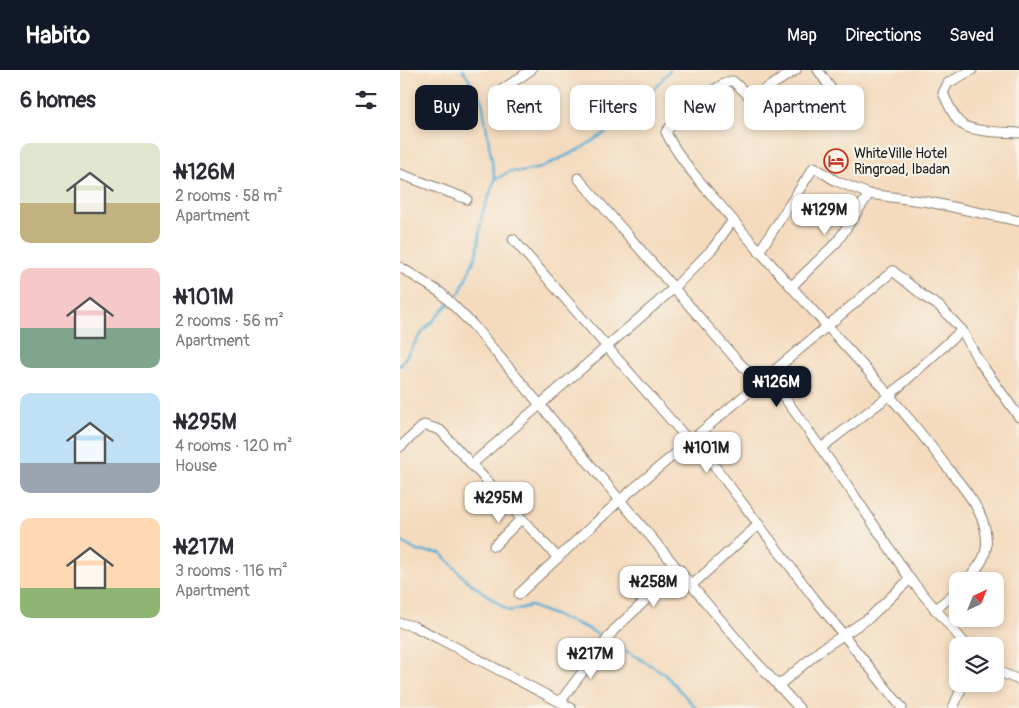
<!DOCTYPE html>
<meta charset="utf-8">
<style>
body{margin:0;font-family:Pangolin,sans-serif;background:#f2f2f3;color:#2b2b33;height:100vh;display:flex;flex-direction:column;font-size:19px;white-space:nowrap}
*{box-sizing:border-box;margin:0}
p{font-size:16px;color:#7c7c81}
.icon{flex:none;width:28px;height:28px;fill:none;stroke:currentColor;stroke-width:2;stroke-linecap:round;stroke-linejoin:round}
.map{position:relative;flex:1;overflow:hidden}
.details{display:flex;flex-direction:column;background:#fff;width:400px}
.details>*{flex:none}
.guide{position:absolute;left:15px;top:15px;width:475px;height:45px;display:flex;gap:10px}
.needle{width:32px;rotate:43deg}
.fabs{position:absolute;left:549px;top:502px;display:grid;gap:10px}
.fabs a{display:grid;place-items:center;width:55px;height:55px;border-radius:10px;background:#fff;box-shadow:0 2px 8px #0003;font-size:25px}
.price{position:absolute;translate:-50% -42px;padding:0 11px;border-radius:10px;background:#fff;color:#222;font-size:16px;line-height:32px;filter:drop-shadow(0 1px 2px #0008)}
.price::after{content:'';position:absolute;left:50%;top:30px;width:15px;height:11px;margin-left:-8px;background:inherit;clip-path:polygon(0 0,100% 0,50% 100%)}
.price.current{background:#111827;color:#fff}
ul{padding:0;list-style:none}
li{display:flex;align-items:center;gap:15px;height:125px;padding:0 20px}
li span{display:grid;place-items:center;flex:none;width:140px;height:100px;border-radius:10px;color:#555}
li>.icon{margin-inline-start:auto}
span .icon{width:60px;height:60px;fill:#fffc;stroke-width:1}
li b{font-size:21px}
h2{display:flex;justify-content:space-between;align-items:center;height:60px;padding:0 20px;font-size:21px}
.pill{padding:0 18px;border-radius:10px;background:#fff;box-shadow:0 2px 8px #0003;font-size:18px;line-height:45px}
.pill.current{background:#111827;color:#fff}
header{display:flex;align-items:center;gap:30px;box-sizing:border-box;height:70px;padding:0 25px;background:#111827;color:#fff}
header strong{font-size:24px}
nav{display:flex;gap:28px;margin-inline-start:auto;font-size:18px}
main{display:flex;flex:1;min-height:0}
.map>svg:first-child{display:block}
</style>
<header>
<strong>Habito</strong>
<nav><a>Map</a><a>Directions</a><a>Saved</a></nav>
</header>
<main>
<section class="details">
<h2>6 homes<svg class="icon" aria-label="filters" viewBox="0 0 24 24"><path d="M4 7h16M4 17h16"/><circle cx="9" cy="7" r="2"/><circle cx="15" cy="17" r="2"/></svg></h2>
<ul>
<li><span style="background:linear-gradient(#dfe7d0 60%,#c2b280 0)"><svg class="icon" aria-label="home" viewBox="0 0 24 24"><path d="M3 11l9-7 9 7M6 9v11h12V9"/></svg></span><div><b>₦126M</b><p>2 rooms · 58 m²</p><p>Apartment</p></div></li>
<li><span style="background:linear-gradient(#f6c9c9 60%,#7fa58c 0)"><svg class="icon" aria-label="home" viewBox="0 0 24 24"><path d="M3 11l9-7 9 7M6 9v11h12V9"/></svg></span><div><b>₦101M</b><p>2 rooms · 56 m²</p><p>Apartment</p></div></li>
<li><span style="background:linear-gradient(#bfe0f5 70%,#9aa5b1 0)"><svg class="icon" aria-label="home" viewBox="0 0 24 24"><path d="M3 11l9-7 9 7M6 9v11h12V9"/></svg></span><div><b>₦295M</b><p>4 rooms · 120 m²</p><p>House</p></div></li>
<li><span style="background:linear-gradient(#ffd9b3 70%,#8fb573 0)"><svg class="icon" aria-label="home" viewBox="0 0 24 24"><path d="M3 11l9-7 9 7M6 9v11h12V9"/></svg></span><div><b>₦217M</b><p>3 rooms · 116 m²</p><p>Apartment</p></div></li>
</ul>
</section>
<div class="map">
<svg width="619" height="638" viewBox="0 0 619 638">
<rect width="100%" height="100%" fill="#f7f3e8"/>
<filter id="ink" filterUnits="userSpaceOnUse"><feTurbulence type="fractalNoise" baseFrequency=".02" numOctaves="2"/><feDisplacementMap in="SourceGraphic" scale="10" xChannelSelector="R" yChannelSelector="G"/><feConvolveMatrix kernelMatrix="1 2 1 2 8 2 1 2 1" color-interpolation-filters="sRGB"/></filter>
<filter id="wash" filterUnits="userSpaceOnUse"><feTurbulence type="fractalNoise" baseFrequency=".0096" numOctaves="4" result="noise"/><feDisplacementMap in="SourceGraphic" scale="20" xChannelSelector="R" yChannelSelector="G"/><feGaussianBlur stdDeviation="1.12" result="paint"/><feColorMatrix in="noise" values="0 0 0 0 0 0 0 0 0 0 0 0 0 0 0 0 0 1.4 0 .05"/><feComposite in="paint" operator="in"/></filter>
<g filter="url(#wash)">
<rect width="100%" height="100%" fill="#f4dbbe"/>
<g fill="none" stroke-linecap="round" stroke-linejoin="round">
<g stroke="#59afd5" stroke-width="2.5">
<polyline points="63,0 82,31 95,110"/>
<polyline points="0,296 23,261 60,222 77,183 82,144 95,110 110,101 121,102 140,98 180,79 233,45 270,0"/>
<polyline points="0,471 17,481 41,483 65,509 109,541 131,536 187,558 204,568"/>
<polyline points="209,571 264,603 296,638"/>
</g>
</g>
</g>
<g filter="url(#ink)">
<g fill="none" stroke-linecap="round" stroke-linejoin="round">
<g stroke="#887c6d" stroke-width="11">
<g id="street">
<path d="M396,0L351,28L333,11C319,11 275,50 266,62C279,91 312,125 332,149C400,231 476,303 540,388C557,411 583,436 586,465C589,486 579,497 566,511"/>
<polyline points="418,0 441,33"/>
<path d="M572,0L548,13L543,23C547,32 552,43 558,51C567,63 604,62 619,63"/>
<polyline points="100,21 131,0"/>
<polyline points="0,104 67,129"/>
<polyline points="178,108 334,287 359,313 374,317 384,327 448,416 510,509 567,576"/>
<polyline points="113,169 290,372 307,386 414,528 502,638"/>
<polyline points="359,182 414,97 436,111 469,124 529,132 619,151"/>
<polyline points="0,197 41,223 73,255 350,585 399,638"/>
<polyline points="392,216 437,172 469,124"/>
<polyline points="0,377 24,355 40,360 158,488"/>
<polyline points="421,378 490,325 562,260"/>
<polyline points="71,395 274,218 313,178 333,150"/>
<polyline points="94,476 120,450"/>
<polyline points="292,515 359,454"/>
<polyline points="119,524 220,430 493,201 526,228 539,236 562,260 577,288 619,347"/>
<polyline points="535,540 558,520"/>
<polyline points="0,553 13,556 38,568 171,638"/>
<polyline points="595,600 619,610"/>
<polyline points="378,616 422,579 469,548 510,509"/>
<polyline points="160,632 214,560 279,499"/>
<polyline points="553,638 563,614"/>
</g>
</g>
<use href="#street" stroke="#fff" stroke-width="9"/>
</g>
</g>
<defs>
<g id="hotel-ring" transform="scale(1.25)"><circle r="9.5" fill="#f7f3e8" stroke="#c8321e" stroke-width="1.5"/><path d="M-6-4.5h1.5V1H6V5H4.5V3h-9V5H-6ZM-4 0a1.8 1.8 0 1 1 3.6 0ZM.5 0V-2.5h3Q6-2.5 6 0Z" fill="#c8321e"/></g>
</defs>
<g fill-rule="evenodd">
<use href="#hotel-ring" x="436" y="91"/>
</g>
<g text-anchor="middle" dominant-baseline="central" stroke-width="4.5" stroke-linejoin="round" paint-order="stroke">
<g font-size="14" fill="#1c1c1c" stroke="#f7f3e8" text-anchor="start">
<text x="454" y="83">WhiteVille Hotel<tspan x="454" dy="16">Ringroad, Ibadan</tspan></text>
</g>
</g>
</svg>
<div class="fabs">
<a><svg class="needle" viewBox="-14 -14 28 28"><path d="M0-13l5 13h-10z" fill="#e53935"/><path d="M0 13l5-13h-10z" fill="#7c7c81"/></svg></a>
<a><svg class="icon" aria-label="layers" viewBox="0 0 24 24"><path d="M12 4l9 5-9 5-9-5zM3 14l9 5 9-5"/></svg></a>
</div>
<b class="price" style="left:425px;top:166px">₦129M</b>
<b class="price current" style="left:377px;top:338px">₦126M</b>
<b class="price" style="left:307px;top:404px">₦101M</b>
<b class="price" style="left:99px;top:454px">₦295M</b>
<b class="price" style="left:254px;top:538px">₦258M</b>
<b class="price" style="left:191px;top:610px">₦217M</b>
<div class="guide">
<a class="pill current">Buy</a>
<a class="pill">Rent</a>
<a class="pill">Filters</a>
<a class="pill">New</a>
<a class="pill">Apartment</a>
</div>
</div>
</main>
